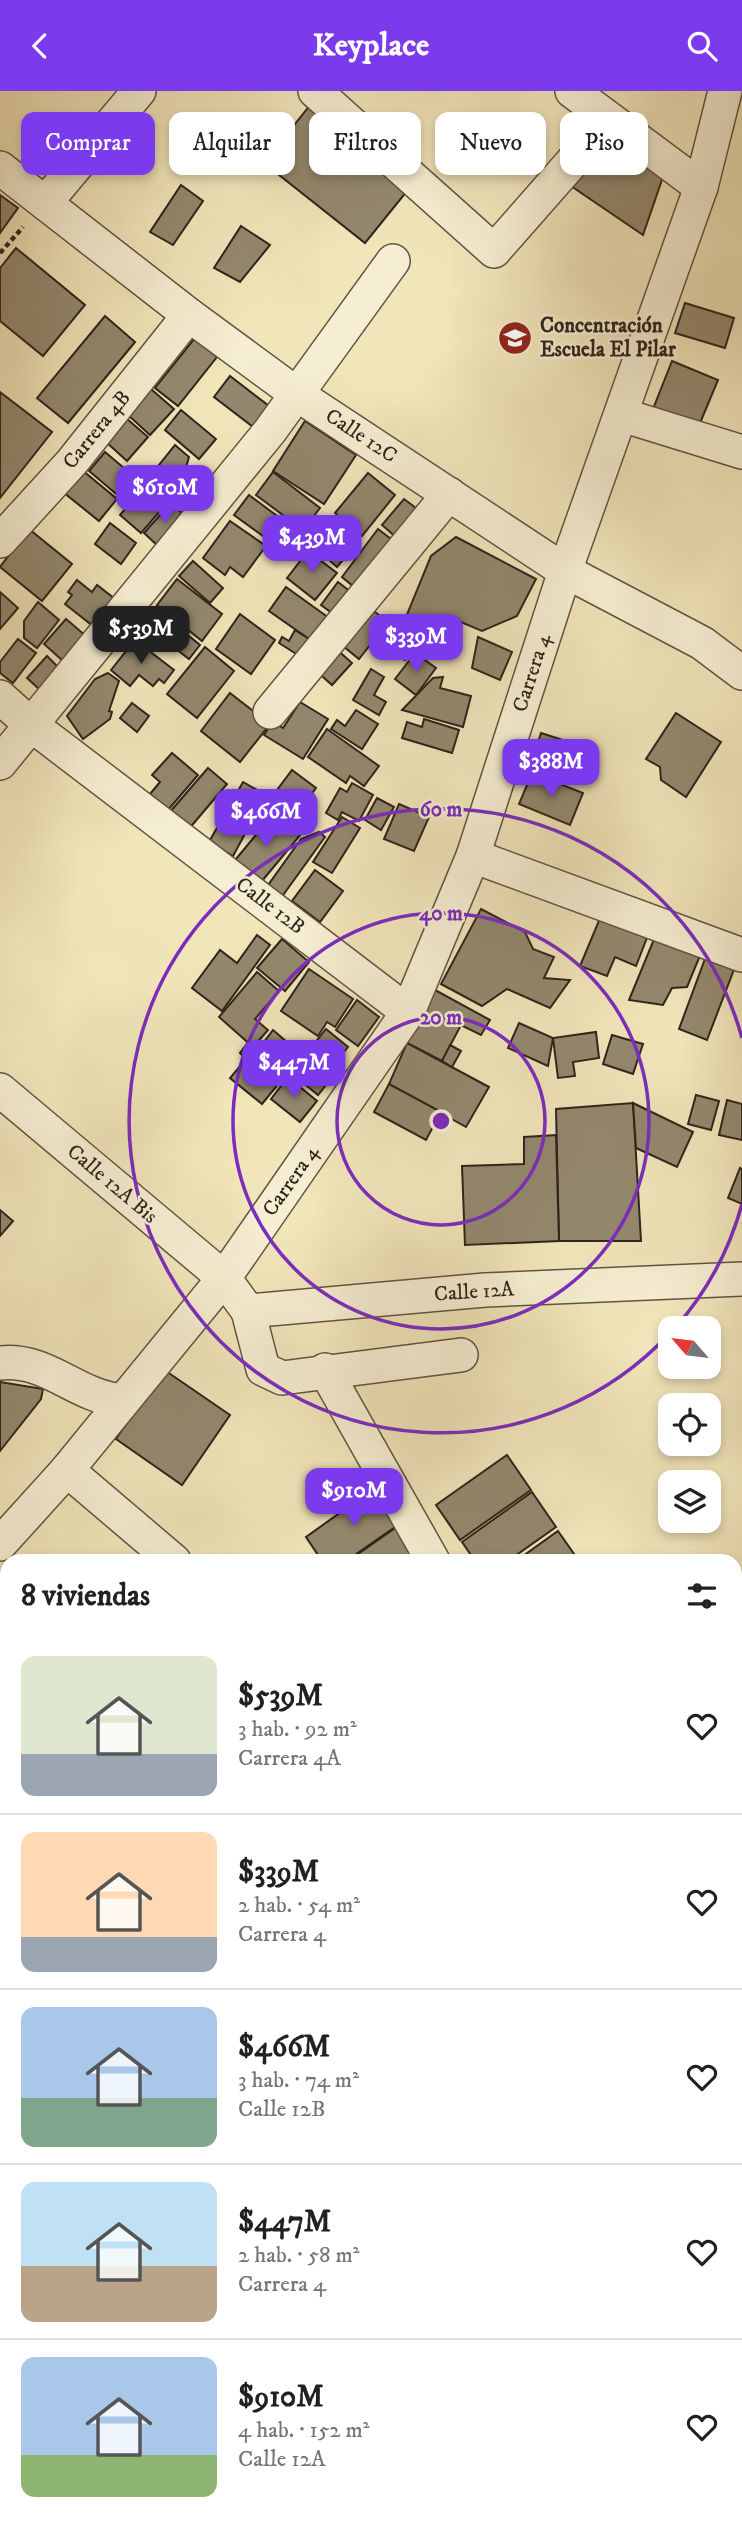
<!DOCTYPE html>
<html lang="es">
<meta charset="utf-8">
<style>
body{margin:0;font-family:"IM FELL DW Pica",serif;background:#f2f2f2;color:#202124;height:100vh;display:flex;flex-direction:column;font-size:26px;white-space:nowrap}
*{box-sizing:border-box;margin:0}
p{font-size:23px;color:#757577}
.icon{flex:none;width:38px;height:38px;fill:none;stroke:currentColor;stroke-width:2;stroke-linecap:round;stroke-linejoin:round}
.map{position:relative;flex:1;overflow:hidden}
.sheet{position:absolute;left:0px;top:1463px;width:742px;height:973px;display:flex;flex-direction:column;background:#fff;border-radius:21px 21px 0 0;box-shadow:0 4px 10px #0003}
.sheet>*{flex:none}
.guide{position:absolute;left:21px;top:21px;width:700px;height:63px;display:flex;gap:14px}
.needle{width:46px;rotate:298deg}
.buttons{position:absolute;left:658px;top:1225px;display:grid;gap:14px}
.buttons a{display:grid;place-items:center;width:63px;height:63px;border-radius:14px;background:#fff;box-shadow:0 4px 10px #0003;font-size:35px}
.price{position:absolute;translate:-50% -60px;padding:0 16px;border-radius:14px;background:#7c3aed;color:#fff;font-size:23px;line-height:46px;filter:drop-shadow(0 2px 4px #0008)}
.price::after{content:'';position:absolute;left:50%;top:42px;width:21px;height:16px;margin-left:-10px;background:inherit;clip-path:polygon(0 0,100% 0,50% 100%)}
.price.selected{background:#222;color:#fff}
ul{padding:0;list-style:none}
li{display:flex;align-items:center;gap:21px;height:175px;padding:0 21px}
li+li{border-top:2px solid #e0e0e0}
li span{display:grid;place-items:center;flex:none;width:196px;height:140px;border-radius:14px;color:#555}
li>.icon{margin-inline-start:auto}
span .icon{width:84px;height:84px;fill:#fffc;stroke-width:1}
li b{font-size:30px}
h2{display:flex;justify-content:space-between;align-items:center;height:84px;padding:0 21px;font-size:30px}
.chip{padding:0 24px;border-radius:14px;background:#fff;box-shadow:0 4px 10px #0003;font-size:24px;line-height:63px}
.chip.selected{background:#7c3aed;color:#fff}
header{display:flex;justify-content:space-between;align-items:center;height:91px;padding:0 21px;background:#7c3aed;color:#fff;font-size:32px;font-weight:800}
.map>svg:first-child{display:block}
</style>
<header><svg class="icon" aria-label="back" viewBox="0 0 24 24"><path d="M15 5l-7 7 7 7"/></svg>Keyplace<svg class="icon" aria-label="search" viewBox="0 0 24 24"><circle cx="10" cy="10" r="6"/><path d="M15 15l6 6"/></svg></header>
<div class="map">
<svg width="742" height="2436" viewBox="0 0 742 2436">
<rect width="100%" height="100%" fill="#f1e5ba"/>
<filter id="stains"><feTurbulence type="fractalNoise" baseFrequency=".00286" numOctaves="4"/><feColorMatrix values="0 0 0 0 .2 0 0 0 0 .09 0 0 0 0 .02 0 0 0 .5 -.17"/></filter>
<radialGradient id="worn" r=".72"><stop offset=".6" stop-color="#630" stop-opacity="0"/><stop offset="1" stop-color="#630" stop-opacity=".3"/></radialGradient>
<polygon fill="#d0c49f" stroke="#7f745d" stroke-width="2" points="735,2113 742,2113 742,2436 351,2436 355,2429 735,2429"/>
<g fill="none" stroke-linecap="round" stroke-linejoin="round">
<g stroke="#7b705a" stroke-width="10">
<polyline points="0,1498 7,1511"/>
<polyline points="735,1854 742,1857"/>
</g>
</g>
<g fill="#93886e" stroke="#2e241b" stroke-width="2">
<polygon points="315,8 416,89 365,152 264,72"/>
<polygon points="607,44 665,80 643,144 571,95"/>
<polygon points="181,94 203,110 173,154 150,141"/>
<polygon points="0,104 18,117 0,142"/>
<polygon points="241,135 270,154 240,191 214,177"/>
<polygon points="16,157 85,214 43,265 0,230 0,177"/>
<polygon points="685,212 734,227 725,257 675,242"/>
<polygon points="105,225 135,251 68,332 37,307"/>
<polygon points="195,247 217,266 178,315 155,297"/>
<polygon points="672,270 718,289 698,337 653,318"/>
<polygon points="230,285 273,318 257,339 214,306"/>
<polygon points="151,298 174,318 150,344 128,324"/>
<polygon points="0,301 52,341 0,407"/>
<polygon points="181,319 216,348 199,368 165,339"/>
<polygon points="126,327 148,346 127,370 106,351"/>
<polygon points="305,330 356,364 324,413 273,380"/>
<polygon points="175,354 189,366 184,383 190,386 207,382 216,390 190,423 147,389"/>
<polygon points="105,361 137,388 121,407 89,380"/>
<polygon points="82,379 117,408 99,430 63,401"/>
<polygon points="273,381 320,417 303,439 256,404"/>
<polygon points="368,382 395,404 362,445 335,422"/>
<polygon points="146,394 167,412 141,442 120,424"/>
<polygon points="249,404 300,442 285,461 234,424"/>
<polygon points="404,408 420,420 397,447 382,434"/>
<polygon points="171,412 186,426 159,456 144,442"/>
<polygon points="330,427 358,451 337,476 309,451"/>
<polygon points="230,430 266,455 243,486 230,476 225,484 203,467"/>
<polygon points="110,432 136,452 121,473 95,453"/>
<polygon points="29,438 72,473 42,510 0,476"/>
<polygon points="378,438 391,448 354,496 342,486"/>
<polygon points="456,446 536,488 517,525 482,540 456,529 405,569 380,555 404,531 431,465"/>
<polygon points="308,460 337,482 315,509 287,487"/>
<polygon points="193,470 223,497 210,512 179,485"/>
<polygon points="177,488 222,523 202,550 157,514"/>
<polygon points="77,489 92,501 97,494 115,508 93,535 65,513 72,504 68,501"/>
<polygon points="338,491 356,505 339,527 321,514"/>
<polygon points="286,496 329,527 312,550 269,520"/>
<polygon points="0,501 18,517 0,538"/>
<polygon points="38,511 59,529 37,557 24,547 24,530"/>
<polygon points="366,514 388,531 359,568 338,551"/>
<polygon points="240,523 275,549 251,583 216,558"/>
<polygon points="66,528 86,545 63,570 44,553"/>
<polygon points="173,532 200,554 189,568 162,547"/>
<polygon points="295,539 312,550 301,566 279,552 282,546 289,550"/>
<polygon points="478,546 512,561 500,589 472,577"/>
<polygon points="18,548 36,562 13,592 0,582 0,571"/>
<polygon points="135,549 174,579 164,592 159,588 153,595 139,584 130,595 111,579"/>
<polygon points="205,556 234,580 197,627 167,603"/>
<polygon points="334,556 352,572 332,594 314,578"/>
<polygon points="415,562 436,577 416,604 395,588"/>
<polygon points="47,565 60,578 40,599 27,587"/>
<polygon points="371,578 384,586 374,604 386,611 379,624 353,609"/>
<polygon points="108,582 119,590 109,620 112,621 110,628 83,648 67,625 95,588"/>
<polygon points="443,586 440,597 471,605 463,636 402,619 433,587"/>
<polygon points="230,602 270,633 240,671 201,640"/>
<polygon points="300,611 328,628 303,668 264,644 273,630 283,637"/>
<polygon points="132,612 149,625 137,641 120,627"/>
<polygon points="356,619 378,633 362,658 331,638 337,629 345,635"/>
<polygon points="676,622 721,651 686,706 661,689 660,676 646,668"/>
<polygon points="424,628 459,639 452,662 402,647 407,631 422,636"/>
<polygon points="327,638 379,675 364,695 350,685 346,692 308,666"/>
<polygon points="541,642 597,660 586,691 531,673"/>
<polygon points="172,662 198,684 168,719 150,703 160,691 152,684"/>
<polygon points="208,677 227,693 188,739 169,722"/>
<polygon points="292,679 316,697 298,721 274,703"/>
<polygon points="532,682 583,702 570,734 519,713"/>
<polygon points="243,691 266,704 233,765 209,751"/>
<polygon points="352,692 373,704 359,730 342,721 338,729 326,722 340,697 347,701"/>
<polygon points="377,707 394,716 381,739 365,729"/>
<polygon points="399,713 429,726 414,760 384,748"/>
<polygon points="275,721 301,743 257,796 231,774"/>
<polygon points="342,726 360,737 332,782 313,771"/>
<polygon points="319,741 325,746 281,807 266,797 301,748"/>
<polygon points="315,779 343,800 320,831 292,810"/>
<polygon points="481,818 525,841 533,858 554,866 544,887 570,889 550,917 507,898 482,915 441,893"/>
<polygon points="603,820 650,839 636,875 615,866 607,885 580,875"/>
<polygon points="659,836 704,855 687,896 672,897 663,914 629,909"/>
<polygon points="257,844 270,854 222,920 192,897 220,859 237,872"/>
<polygon points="282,848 309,871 285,900 257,877"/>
<polygon points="709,857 738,868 707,949 679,938"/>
<polygon points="309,878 353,908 335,936 327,931 318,945 281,920"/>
<polygon points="257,881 279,900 255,928 268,939 253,956 219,926"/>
<polygon points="435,899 490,929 481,944 461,934 442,970 407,952"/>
<polygon points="357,909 379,926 358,955 336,939"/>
<polygon points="519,932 553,947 548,975 508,957"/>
<polygon points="326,938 348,956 332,976 337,980 318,1004 291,982"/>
<polygon points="273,939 296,959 281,978 258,959"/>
<polygon points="596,941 599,967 573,971 575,985 558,987 553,947"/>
<polygon points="612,944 643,953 633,983 603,973"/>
<polygon points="407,952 489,996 466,1036 389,993"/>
<polygon points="247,953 285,985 262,1013 230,987 246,968 240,962"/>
<polygon points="450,954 461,960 452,976 442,970"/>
<polygon points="288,986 317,1010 300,1031 271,1008"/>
<polygon points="389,993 441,1021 426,1049 374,1021"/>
<polygon points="696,1004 719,1010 711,1039 688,1033"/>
<polygon points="727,1009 742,1013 742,1049 719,1044"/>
<polygon points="633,1012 641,1150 559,1150 556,1018"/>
<polygon points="633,1012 693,1041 677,1076 636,1057"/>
<polygon points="556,1044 559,1150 465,1154 462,1075 524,1073 524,1046"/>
<polygon points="740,1077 742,1078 742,1113 728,1107"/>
<polygon points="0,1119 13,1130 0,1145"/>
<polygon points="163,1278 230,1324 182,1394 116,1348"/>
<polygon points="0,1291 43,1298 41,1308 0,1360"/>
<polygon points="507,1364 531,1399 460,1449 436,1414"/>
<polygon points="376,1396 401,1432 346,1470 322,1470 306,1446"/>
<polygon points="532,1401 556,1436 508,1470 475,1470 462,1451"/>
<polygon points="401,1433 422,1470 348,1470"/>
<polygon points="558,1440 579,1470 516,1470"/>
</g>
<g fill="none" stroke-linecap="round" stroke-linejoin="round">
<g stroke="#5f5443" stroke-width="36">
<g id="minor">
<polyline points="315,0 494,160 609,29"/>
<polyline points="572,0 701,96"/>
<polyline points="0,77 189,224 298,304 565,480 702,552 742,582"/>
<polyline points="45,112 139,0"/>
<polyline points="622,324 742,361"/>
<polyline points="0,450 72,371 189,224"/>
<polyline points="0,606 30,633 408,921"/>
<polyline points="270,621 449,403"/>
<polyline points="0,672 270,340 393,170"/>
<polyline points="473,765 742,864"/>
<polyline points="0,999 224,1187 248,1220 485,1199 742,1188"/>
<polyline points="248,1220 263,1278 282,1287 461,1264"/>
<path d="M0,1272C48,1267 76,1306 123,1310"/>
<polyline points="325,1279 433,1470"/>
<polyline points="67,1379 174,1470"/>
<polyline points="0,1453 67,1379 224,1187 408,921 473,765 565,480 701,96 725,0"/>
</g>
</g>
<g stroke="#2e241b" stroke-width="41">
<g id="major">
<polyline points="0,1816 7,1823"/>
<polyline points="0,1870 7,1872"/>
<polyline points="735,2109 742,2110"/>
</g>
</g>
<polyline stroke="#2e241b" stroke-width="4.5" stroke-dasharray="5 3.5" stroke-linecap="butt" points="0,162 23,136"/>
<use href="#minor" stroke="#f6eed2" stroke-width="33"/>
<use href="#major" stroke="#f1e5ba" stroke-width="38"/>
</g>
<g fill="none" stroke="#7b2cbf" stroke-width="3.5">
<circle cx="441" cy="1030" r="104"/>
<circle cx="441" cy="1030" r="208"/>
<path d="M742 1113A312 312 0 0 1 675 1237M669 1243A312 312 0 1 1 742 947"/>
</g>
<defs>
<g id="school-disc" transform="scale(1.75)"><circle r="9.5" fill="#8f2418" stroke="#f6eed2"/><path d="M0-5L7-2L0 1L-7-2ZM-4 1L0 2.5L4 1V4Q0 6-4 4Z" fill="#fff"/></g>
</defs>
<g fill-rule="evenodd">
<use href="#school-disc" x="515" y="247"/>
</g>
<g text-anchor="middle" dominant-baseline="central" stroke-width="5" stroke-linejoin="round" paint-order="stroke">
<g font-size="21" font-weight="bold" fill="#2e241b" stroke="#f6eed2" text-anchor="start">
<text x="540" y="235">Concentración<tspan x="540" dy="24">Escuela El Pilar</tspan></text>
</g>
<g font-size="21" fill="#2e241b" stroke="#f6eed2">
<text transform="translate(97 339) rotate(-51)">Carrera 4B</text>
<text transform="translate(361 345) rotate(33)">Calle 12C</text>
<text transform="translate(532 582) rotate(-72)">Carrera 4</text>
<text transform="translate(270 815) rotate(37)">Calle 12B</text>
<text transform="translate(291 1090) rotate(-55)">Carrera 4</text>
<text transform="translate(112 1093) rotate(40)">Calle 12A Bis</text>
<text transform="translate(474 1201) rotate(-4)">Calle 12A</text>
</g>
</g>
<circle cx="441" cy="1030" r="10" fill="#7b2cbf" stroke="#f6eed2" stroke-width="3.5"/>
<g font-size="21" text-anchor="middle" font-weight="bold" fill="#7b2cbf" stroke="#f6eed2" stroke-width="5" stroke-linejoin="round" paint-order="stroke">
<text x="441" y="725">60 m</text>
<text x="441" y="829">40 m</text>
<text x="441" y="933">20 m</text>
</g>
<rect width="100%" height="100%" filter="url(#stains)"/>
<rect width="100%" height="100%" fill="url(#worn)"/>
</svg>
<div class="buttons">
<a><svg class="needle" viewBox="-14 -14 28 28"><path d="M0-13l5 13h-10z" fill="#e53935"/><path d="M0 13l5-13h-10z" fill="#757577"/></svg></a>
<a><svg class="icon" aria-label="locate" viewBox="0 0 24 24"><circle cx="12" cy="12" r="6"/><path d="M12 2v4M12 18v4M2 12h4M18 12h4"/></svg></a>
<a><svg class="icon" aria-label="layers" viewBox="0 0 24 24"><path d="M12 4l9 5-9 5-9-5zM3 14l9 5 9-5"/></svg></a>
</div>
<b class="price" style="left:165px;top:434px">$610M</b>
<b class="price" style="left:312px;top:484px">$439M</b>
<b class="price selected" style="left:141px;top:575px">$539M</b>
<b class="price" style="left:416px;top:583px">$339M</b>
<b class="price" style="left:551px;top:708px">$388M</b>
<b class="price" style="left:266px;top:758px">$466M</b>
<b class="price" style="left:294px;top:1009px">$447M</b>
<b class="price" style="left:354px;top:1437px">$910M</b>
<div class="guide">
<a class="chip selected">Comprar</a>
<a class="chip">Alquilar</a>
<a class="chip">Filtros</a>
<a class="chip">Nuevo</a>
<a class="chip">Piso</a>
</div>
<section class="sheet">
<h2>8 viviendas<svg class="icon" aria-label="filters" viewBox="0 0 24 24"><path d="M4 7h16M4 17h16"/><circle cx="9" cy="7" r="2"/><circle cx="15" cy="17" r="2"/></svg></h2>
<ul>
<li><span style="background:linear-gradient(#dfe7d0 70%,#9aa5b1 0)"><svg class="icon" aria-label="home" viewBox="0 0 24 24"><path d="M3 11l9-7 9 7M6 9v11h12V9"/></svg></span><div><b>$539M</b><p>3 hab. · 92 m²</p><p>Carrera 4A</p></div><svg class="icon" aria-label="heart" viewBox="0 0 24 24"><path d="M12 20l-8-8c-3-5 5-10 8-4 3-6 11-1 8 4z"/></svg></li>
<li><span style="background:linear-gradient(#ffd9b3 75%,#9aa5b1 0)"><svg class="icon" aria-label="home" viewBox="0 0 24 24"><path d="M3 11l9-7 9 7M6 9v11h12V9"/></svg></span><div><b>$339M</b><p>2 hab. · 54 m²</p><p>Carrera 4</p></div><svg class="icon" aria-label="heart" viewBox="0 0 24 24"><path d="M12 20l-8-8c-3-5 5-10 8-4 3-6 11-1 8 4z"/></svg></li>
<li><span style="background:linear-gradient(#a9c7e8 65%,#7fa58c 0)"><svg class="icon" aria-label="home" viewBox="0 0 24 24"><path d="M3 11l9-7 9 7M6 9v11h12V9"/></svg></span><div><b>$466M</b><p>3 hab. · 74 m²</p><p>Calle 12B</p></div><svg class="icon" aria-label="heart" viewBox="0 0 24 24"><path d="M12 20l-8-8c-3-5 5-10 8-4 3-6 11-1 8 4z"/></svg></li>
<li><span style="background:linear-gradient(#bfe0f5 60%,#b9a48a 0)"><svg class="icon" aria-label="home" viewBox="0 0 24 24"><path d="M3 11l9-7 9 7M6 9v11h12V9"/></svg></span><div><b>$447M</b><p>2 hab. · 58 m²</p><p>Carrera 4</p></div><svg class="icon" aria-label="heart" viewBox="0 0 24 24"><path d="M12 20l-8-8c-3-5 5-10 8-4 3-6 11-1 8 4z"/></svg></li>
<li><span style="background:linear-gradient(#a9c7e8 70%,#8fb573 0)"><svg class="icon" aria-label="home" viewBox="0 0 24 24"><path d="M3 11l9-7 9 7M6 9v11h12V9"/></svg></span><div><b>$910M</b><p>4 hab. · 152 m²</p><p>Calle 12A</p></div><svg class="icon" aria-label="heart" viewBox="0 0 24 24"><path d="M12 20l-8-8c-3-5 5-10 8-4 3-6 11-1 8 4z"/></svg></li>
</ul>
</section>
</div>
